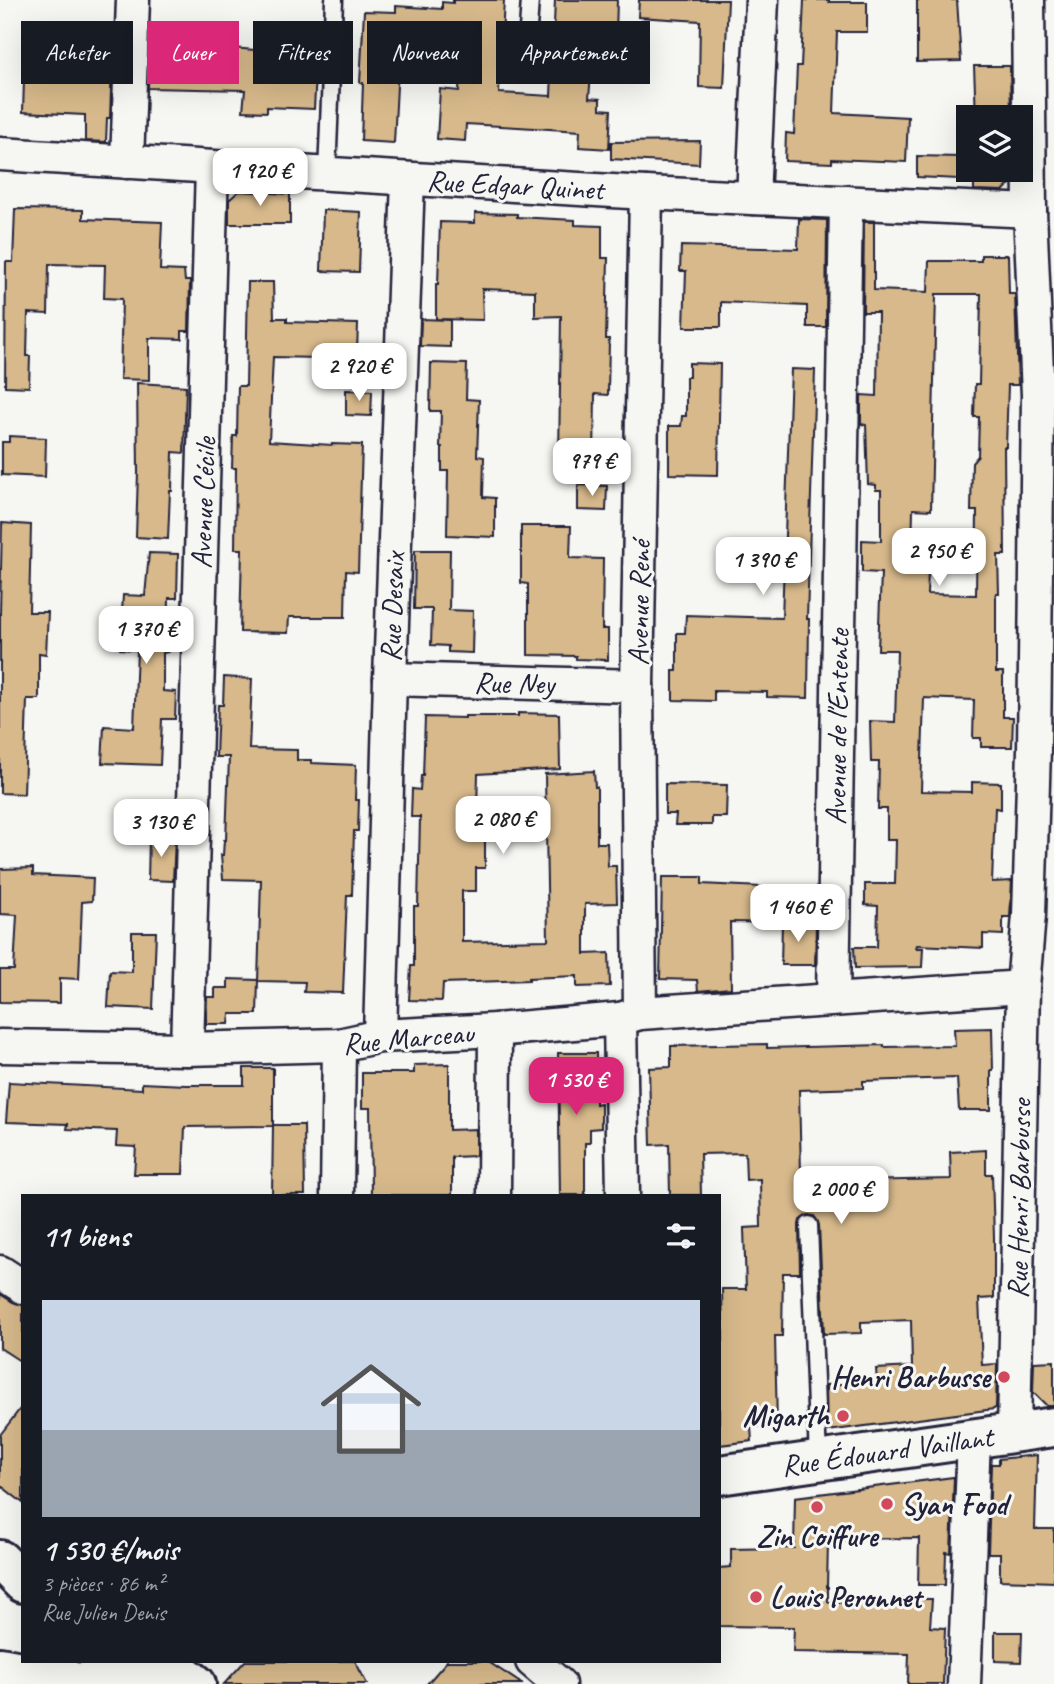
<!DOCTYPE html>
<html lang="fr">
<meta charset="utf-8">
<style>
body{margin:0;font-family:Caveat,sans-serif;background:#20242c;color:#f1f3f6;height:100vh;display:flex;flex-direction:column;font-size:26px;white-space:nowrap}
*{box-sizing:border-box;margin:0}
p{font-size:23px;color:#9ea1a6}
.icon{flex:none;width:38px;height:38px;fill:none;stroke:currentColor;stroke-width:2;stroke-linecap:round;stroke-linejoin:round}
.map{position:relative;flex:1;overflow:hidden}
.side{position:absolute;left:21px;top:1194px;width:700px;height:469px;display:flex;flex-direction:column;background:#171b24;border-radius:0px;box-shadow:0 7px 28px #0002}
.side>*{flex:none}
.top-card{position:absolute;left:21px;top:21px;width:700px;height:63px;display:flex;gap:14px}
.buttons{position:absolute;left:956px;top:105px;display:grid;gap:14px}
.buttons a{display:grid;place-items:center;width:77px;height:77px;border-radius:0px;background:#171b24;box-shadow:0 7px 28px #0002;font-size:35px}
.price{position:absolute;translate:-50% -60px;padding:0 16px;border-radius:14px;background:#fff;color:#222;font-size:23px;line-height:46px;filter:drop-shadow(0 2px 4px #0008)}
.price::after{content:'';position:absolute;left:50%;top:42px;width:21px;height:16px;margin-left:-10px;background:inherit;clip-path:polygon(0 0,100% 0,50% 100%)}
.price.on{background:#db2777;color:#fff}
ul{padding:0;list-style:none}
li{display:grid;align-content:center;gap:14px;height:371px;padding:0 21px}
li+li{border-top:2px solid #363941}
li span{display:grid;place-items:center;height:217px;border-radius:0px;color:#555}
li>.icon{margin-inline-start:auto}
span .icon{width:126px;height:126px;fill:#fffc;stroke-width:1}
li b{font-size:30px}
h2{display:flex;justify-content:space-between;align-items:center;height:84px;padding:0 21px;font-size:30px}
.tag{padding:0 24px;border-radius:0px;background:#171b24;box-shadow:0 7px 28px #0002;font-size:24px;line-height:63px}
.tag.on{background:#db2777;color:#fff}
.map>svg:first-child{display:block}
</style>
<div class="map">
<svg width="1054" height="1684" viewBox="0 0 1054 1684">
<rect width="100%" height="100%" fill="#f6f6f2"/>
<filter id="ink" filterUnits="userSpaceOnUse"><feTurbulence type="fractalNoise" baseFrequency=".0143" numOctaves="2"/><feDisplacementMap in="SourceGraphic" scale="14" xChannelSelector="R" yChannelSelector="G"/><feConvolveMatrix kernelMatrix="1 2 1 2 8 2 1 2 1" color-interpolation-filters="sRGB"/></filter>
<g filter="url(#ink)">
<g fill="#d7b98b" stroke="#22223b" stroke-width="2" fill-rule="evenodd">
<polygon points="453,0 504,0 499,93 551,96 555,0 617,0 616,34 604,34 604,51 593,50 589,98 600,99 600,109 611,110 609,149 579,147 580,131 518,127 466,124 465,141 437,139 440,89 459,91 461,44 413,40 412,68 398,67 394,143 361,141 363,83 360,83 364,11 396,12 396,6 442,9 442,2 453,3"/>
<polygon points="639,0 728,0 724,88 699,87 700,21 638,17"/>
<polygon points="804,0 829,0 829,2 867,2 867,32 837,32 834,113 908,117 906,162 832,159 832,163 785,161 786,133 794,134 797,66 801,66"/>
<polygon points="917,0 957,0 961,61 917,62"/>
<polygon points="87,31 110,33 110,63 112,63 110,118 107,118 106,142 85,141 85,115 23,112 25,48 87,48"/>
<polygon points="232,48 317,55 314,109 267,107 267,112 243,111 245,90 148,88 149,64 156,65 156,53 232,55"/>
<polygon points="974,66 1010,66 1011,117 976,117"/>
<polygon points="700,141 699,164 611,159 611,142"/>
<polygon points="917,156 959,157 959,179 917,177"/>
<polygon points="974,170 1011,170 1011,183 1003,191 974,190"/>
<polygon points="239,191 290,194 290,224 229,224 229,200"/>
<polygon points="15,209 83,210 83,219 162,222 160,270 184,271 185,281 190,281 189,331 182,331 182,339 149,338 149,380 120,379 122,299 104,298 105,265 49,264 48,314 28,313 27,356 30,356 29,387 5,386 6,262 13,262"/>
<polygon points="323,210 361,212 359,272 321,271"/>
<polygon points="475,213 517,214 517,217 575,220 575,225 602,226 602,258 608,258 606,339 609,339 608,395 595,394 594,459 559,458 561,316 535,317 535,291 482,289 483,320 436,319 436,284 438,284 440,222 475,223"/>
<polygon points="799,219 827,220 826,327 807,327 807,306 721,302 721,327 684,327 686,271 680,271 681,246 798,249"/>
<path d="M864,222H874V290L928,292L929,261H981V255H1008L1009,294H1015L1018,385H1008L1006,447H1004L1005,555H998L999,593H996V672H1003V717H1013L1012,747H981V738H973L974,700L924,698L921,791L972,792V782L1001,783V809L995,808L992,882L1012,881L1010,917H1003V935L983,934V948L917,945L916,948H923L922,967L855,968L854,947H877L878,906L865,905V884H895L896,840H887V809H878L879,762H871L870,721L895,722L897,650H878L881,573L862,572V540L881,541V490H876V485L868,484L866,425L861,424V395L877,396L878,312H863ZM936,294H981L979,384H975L974,417H979L978,456L972,463L971,511H977L976,595L927,594L929,552H912L913,509L931,510Z"/>
<polygon points="248,282 273,282 274,318 287,318 287,322 358,324 356,378 320,377 320,358 273,357 269,441 332,445 332,444 362,445 358,572 346,571 345,617 289,617 288,633 240,632 242,549 235,549 236,468 232,468 233,436 237,436 238,386 246,386"/>
<polygon points="421,319 450,320 450,347 420,346"/>
<polygon points="431,363 467,364 466,399 479,400 477,456 484,457 483,497 495,498 495,537 447,535 448,471 442,471 442,447 440,447 441,411 430,411"/>
<polygon points="689,363 720,364 718,475 669,474 669,426 681,426 682,416 686,416 686,377 689,377"/>
<polygon points="791,369 815,370 807,619 809,619 808,698 767,697 767,692 714,691 714,701 673,700 673,671 677,671 677,633 685,633 686,615 782,618"/>
<polygon points="137,383 186,386 184,453 173,452 172,491 170,491 168,539 136,537 138,472"/>
<polygon points="346,390 372,391 371,416 346,415"/>
<polygon points="9,436 46,438 45,477 2,475 2,442 9,442"/>
<polygon points="578,485 607,486 606,511 578,510"/>
<polygon points="2,523 31,525 29,612 48,612 46,654 39,653 39,699 27,699 24,794 0,793 0,612"/>
<polygon points="521,526 571,526 570,558 603,559 602,629 608,629 608,660 576,659 576,656 528,655 528,584 521,583"/>
<polygon points="415,550 450,550 449,610 473,611 472,653 448,652 448,646 431,645 432,609 414,609"/>
<polygon points="149,553 178,554 177,598 169,598 168,652 163,653 163,691 176,692 175,719 162,719 160,765 102,763 104,726 134,728 137,650 120,649 123,595 145,596"/>
<polygon points="224,677 252,679 249,749 297,750 297,760 311,760 311,763 356,765 355,800 359,800 358,831 354,831 352,895 347,895 343,993 304,992 305,982 258,981 261,880 223,879 221,855 223,855 224,840 226,840 229,757 216,757 218,705 223,705"/>
<polygon points="518,713 559,714 560,769 478,774 476,840 485,839 485,868 476,868 476,891 462,891 462,942 548,940 545,774 594,771 595,787 597,787 597,843 607,843 608,866 616,866 617,903 585,904 585,954 609,953 610,986 577,987 577,976 529,978 529,980 443,983 442,1001 409,1000 411,966 414,966 414,906 418,906 420,817 411,817 412,789 420,790 421,776 423,776 425,717 465,718 465,716 518,716"/>
<polygon points="665,784 727,785 726,817 712,817 712,825 675,825 676,814 665,814"/>
<polygon points="149,838 175,838 173,881 148,880"/>
<polygon points="33,868 33,875 93,878 92,901 82,902 79,979 60,978 60,1003 0,1002 0,970 14,970 17,915 0,914 0,869"/>
<polygon points="662,877 702,877 702,884 783,888 782,923 730,922 731,988 698,991 697,980 660,979"/>
<polygon points="782,923 816,924 815,965 781,965"/>
<polygon points="132,932 156,932 153,1009 108,1007 110,971 132,972"/>
<polygon points="228,979 258,980 257,1014 230,1014 229,1024 206,1024 207,997 215,997 215,988 228,988"/>
<polygon points="992,1028 993,1070 991,1070 991,1110 959,1110 957,1078 863,1081 863,1088 799,1090 801,1173 857,1171 857,1181 951,1179 950,1152 986,1150 986,1174 992,1174 994,1237 994,1298 979,1299 982,1365 997,1364 996,1407 994,1409 827,1431 826,1385 877,1382 876,1369 912,1367 911,1320 861,1322 861,1333 824,1334 819,1225 814,1216 808,1215 800,1220 799,1225 800,1273 783,1273 782,1336 775,1336 777,1425 751,1427 752,1441 719,1445 719,1341 723,1341 722,1289 746,1289 744,1228 761,1227 760,1179 746,1180 745,1153 700,1154 701,1195 670,1195 669,1144 651,1145 649,1068 671,1067 671,1046 767,1044 767,1048 884,1045 884,1047 955,1046 954,1029"/>
<polygon points="558,1053 596,1053 596,1104 601,1103 601,1128 590,1129 590,1143 585,1143 585,1195 560,1195"/>
<polygon points="449,1064 449,1130 476,1129 476,1156 452,1157 452,1195 371,1195 370,1108 362,1108 362,1073 414,1073 414,1065"/>
<polygon points="244,1068 273,1068 273,1126 185,1127 183,1174 134,1174 136,1147 116,1146 117,1131 67,1129 68,1124 6,1122 9,1082 142,1089 142,1083 186,1085 244,1085"/>
<polygon points="273,1125 304,1125 305,1195 272,1195"/>
<polygon points="0,1294 13,1302 23,1305 23,1363 0,1348"/>
<polygon points="1054,1361 1054,1406 1047,1406 1033,1392 1034,1362"/>
<polygon points="23,1405 23,1503 0,1485 0,1435"/>
<polygon points="1037,1455 1035,1529 1054,1529 1054,1582 1000,1580 1000,1553 988,1553 991,1464 999,1464 999,1459"/>
<polygon points="954,1477 951,1553 946,1552 945,1585 918,1585 919,1538 845,1539 844,1542 828,1542 827,1587 828,1587 828,1602 902,1602 902,1599 932,1599 930,1627 945,1628 943,1684 908,1684 909,1654 793,1652 794,1627 719,1626 719,1568 731,1567 731,1549 794,1548 795,1497"/>
<polygon points="995,1632 1022,1632 1021,1662 995,1661"/>
<polygon points="245,1661 355,1661 367,1684 224,1684"/>
<polygon points="447,1661 487,1661 522,1684 427,1684"/>
</g>
<g fill="none" stroke-linecap="round" stroke-linejoin="round">
<g stroke="#22223b" stroke-width="21">
<g id="service">
<polyline points="527,43 530,0"/>
<polyline points="327,174 334,0"/>
<polyline points="809,1225 818,1460"/>
</g>
</g>
<g stroke="#22223b" stroke-width="37">
<g id="minor">
<polyline points="0,154 646,193 1030,211"/>
<polyline points="127,162 133,0"/>
<polyline points="753,198 762,0"/>
<polyline points="390,679 637,686"/>
<polyline points="833,999 846,202"/>
<polyline points="640,1013 637,686 646,193"/>
<polyline points="620,1019 623,1195"/>
<polyline points="380,1036 390,679 408,179"/>
<polyline points="0,1046 187,1049 339,1045 380,1036 495,1030 620,1019 640,1013 1023,987"/>
<polyline points="187,1049 212,167"/>
<polyline points="337,1195 339,1045"/>
<polyline points="494,1195 495,1030"/>
<polyline points="0,1272 23,1287"/>
<polyline points="1014,1433 1023,987 1029,915 1034,749 1038,395 1030,211 1028,0"/>
<polyline points="532,1661 559,1684"/>
<polyline points="64,1684 68,1680 184,1674 186,1684"/>
<polyline points="964,1684 974,1439"/>
</g>
</g>
<g stroke="#22223b" stroke-width="44">
<polyline id="tertiary" points="719,1475 1054,1427"/>
</g>
<g stroke="#22223b" stroke-width="44">
<g id="primary">
<polyline points="0,1560 23,1583"/>
<polyline points="166,1661 196,1684"/>
<polyline points="0,1667 68,1680"/>
</g>
</g>
<use href="#service" stroke="#f6f6f2" stroke-width="16"/>
<use href="#minor" stroke="#f6f6f2" stroke-width="32"/>
<use href="#tertiary" stroke="#f6f6f2" stroke-width="38"/>
<use href="#primary" stroke="#f6f6f2" stroke-width="38"/>
</g>
</g>
<g fill="#d1495b" stroke="#f6f6f2" stroke-width="2.5">
<circle cx="1004" cy="1377" r="7"/>
<circle cx="843" cy="1416" r="7"/>
<circle cx="887" cy="1504" r="7"/>
<circle cx="817" cy="1507" r="7"/>
<circle cx="756" cy="1597" r="7"/>
</g>
<g text-anchor="middle" dominant-baseline="central" stroke-width="6" stroke-linejoin="round" paint-order="stroke">
<g font-size="30" fill="#22223b" stroke="#f6f6f2">
<text transform="translate(515 185) rotate(3)">Rue Edgar Quinet</text>
<text transform="translate(203 503) rotate(-88)">Avenue Cécile</text>
<text transform="translate(639 603) rotate(-89)">Avenue René</text>
<text transform="translate(392 607) rotate(-88)">Rue Desaix</text>
<text transform="translate(514 683) rotate(1)">Rue Ney</text>
<text transform="translate(837 727) rotate(-89)">Avenue de l'Entente</text>
<text transform="translate(408 1038) rotate(-5)">Rue Marceau</text>
<text transform="translate(1019 1199) rotate(-89)">Rue Henri Barbusse</text>
<text transform="translate(887 1451) rotate(-8)">Rue Édouard Vaillant</text>
</g>
<g font-size="30" font-weight="bold" fill="#22223b" stroke="#f6f6f2" text-anchor="end">
<text x="990" y="1377">Henri Barbusse</text>
<text x="829" y="1416">Migarth</text>
<text x="901" y="1504" text-anchor="start">Syan Food</text>
<text x="817" y="1536" text-anchor="middle">Zin Coiffure</text>
<text x="770" y="1597" text-anchor="start">Louis Peronnet</text>
</g>
</g>
</svg>
<div class="buttons">
<a><svg class="icon" aria-label="layers" viewBox="0 0 24 24"><path d="M12 4l9 5-9 5-9-5zM3 14l9 5 9-5"/></svg></a>
</div>
<b class="price" style="left:260px;top:208px">1 920 €</b>
<b class="price" style="left:359px;top:403px">2 920 €</b>
<b class="price" style="left:592px;top:498px">979 €</b>
<b class="price" style="left:939px;top:588px">2 950 €</b>
<b class="price" style="left:763px;top:597px">1 390 €</b>
<b class="price" style="left:146px;top:666px">1 370 €</b>
<b class="price" style="left:503px;top:856px">2 080 €</b>
<b class="price" style="left:161px;top:859px">3 130 €</b>
<b class="price" style="left:798px;top:944px">1 460 €</b>
<b class="price on" style="left:576px;top:1117px">1 530 €</b>
<b class="price" style="left:841px;top:1226px">2 000 €</b>
<div class="top-card">
<a class="tag">Acheter</a>
<a class="tag on">Louer</a>
<a class="tag">Filtres</a>
<a class="tag">Nouveau</a>
<a class="tag">Appartement</a>
</div>
<section class="side">
<h2>11 biens<svg class="icon" aria-label="filters" viewBox="0 0 24 24"><path d="M4 7h16M4 17h16"/><circle cx="9" cy="7" r="2"/><circle cx="15" cy="17" r="2"/></svg></h2>
<ul>
<li><span style="background:linear-gradient(#c9d6e8 60%,#9aa5b1 0)"><svg class="icon" aria-label="home" viewBox="0 0 24 24"><path d="M3 11l9-7 9 7M6 9v11h12V9"/></svg></span><div><b>1 530 €/mois</b><p>3 pièces · 86 m²</p><p>Rue Julien Denis</p></div></li>
</ul>
</section>
</div>
